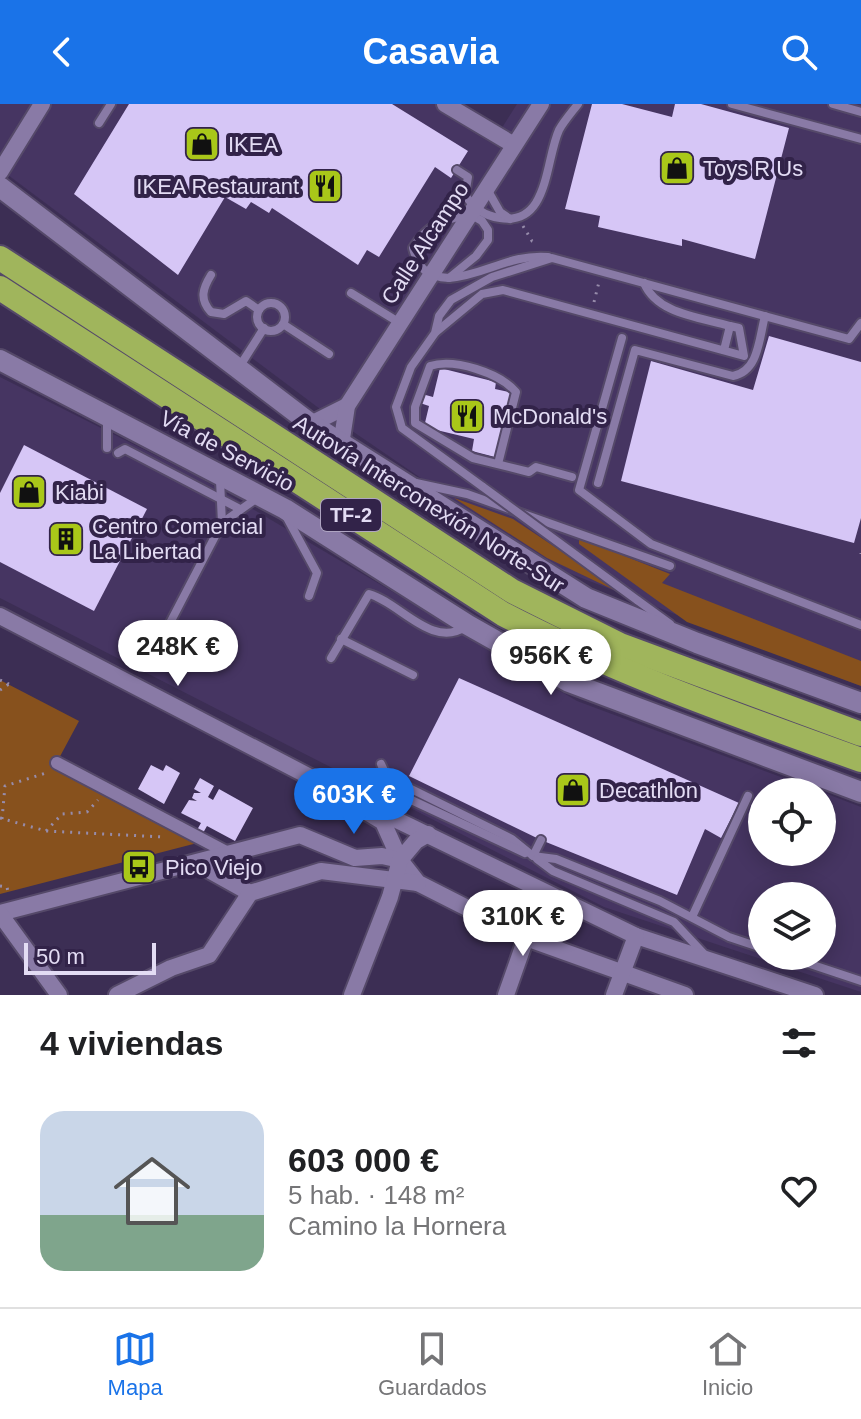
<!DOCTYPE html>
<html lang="es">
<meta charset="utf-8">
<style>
body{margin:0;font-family:Helvetica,sans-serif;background:#f6f6f6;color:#202124;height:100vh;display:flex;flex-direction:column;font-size:30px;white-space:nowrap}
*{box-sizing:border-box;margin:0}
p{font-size:26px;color:#757577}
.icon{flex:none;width:44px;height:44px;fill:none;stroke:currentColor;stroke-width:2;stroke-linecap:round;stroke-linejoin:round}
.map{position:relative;height:891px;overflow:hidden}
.drawer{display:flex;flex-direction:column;background:#fff;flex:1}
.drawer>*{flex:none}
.buttons{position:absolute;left:748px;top:674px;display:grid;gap:16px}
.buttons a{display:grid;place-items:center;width:88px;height:88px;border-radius:50%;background:#fff;box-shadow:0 4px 20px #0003;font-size:40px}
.scale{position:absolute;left:24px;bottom:20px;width:132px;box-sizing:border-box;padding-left:8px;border:4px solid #e3dcf4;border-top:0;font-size:22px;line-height:28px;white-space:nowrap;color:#e3dcf4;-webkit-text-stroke:6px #322349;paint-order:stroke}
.price{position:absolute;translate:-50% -68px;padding:0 18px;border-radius:28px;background:#fff;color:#222;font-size:26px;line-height:52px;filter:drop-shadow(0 2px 4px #0008)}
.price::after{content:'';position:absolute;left:50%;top:48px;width:24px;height:18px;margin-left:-12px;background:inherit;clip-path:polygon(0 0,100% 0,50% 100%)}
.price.active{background:#1a73e8;color:#fff}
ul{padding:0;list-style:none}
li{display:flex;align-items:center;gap:24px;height:200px;padding:0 40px}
li span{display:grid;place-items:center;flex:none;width:224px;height:160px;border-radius:24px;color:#555}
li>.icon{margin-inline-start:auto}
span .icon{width:96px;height:96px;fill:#fffc;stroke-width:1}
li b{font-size:34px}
h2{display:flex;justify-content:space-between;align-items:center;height:96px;padding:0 40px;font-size:34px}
header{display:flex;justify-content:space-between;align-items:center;height:104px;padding:0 40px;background:#1a73e8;color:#fff;font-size:36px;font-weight:700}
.tabs{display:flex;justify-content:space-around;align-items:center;height:112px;border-top:2px solid #e0e0e0;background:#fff;font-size:22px;color:#757577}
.tabs a{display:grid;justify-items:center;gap:4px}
.tabs .active{color:#1a73e8}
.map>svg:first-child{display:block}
</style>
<header><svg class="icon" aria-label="back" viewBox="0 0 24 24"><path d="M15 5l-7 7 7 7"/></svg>Casavia<svg class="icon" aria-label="search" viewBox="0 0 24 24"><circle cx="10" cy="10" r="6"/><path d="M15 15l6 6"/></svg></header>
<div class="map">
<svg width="861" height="891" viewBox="0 0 861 891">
<rect width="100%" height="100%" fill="#3c2e54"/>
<g fill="#463562" fill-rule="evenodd">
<polygon points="0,0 455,0 500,27 517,0 861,0 861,582 548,461 320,305 0,65"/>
<path d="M0,273L202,375L577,597L821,688H762V748H822V688L861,703V888L604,803L0,494ZM762,792H822V852H762Z"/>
</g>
<g fill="#87511d">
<polygon points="454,394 513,415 633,495 547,454"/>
<polygon points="579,434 670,470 662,479 861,557 861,582 687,518 579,440"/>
<polygon points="0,576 79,617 57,658 205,737 0,790"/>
</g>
<g fill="#d6c6f6">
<polygon points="129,0 392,0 468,47 451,74 435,63 379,153 367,146 358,161 272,104 269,109 251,98 246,105 225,93 178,171 74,90"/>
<polygon points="592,0 622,0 672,13 675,0 701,0 789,24 755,155 682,135 682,142 598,123 600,112 565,105"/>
<polygon points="769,232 861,258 861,414 854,439 621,377 651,257 753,286"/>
<polygon points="440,264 496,278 495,285 513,289 495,353 472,347 474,335 424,323 429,302 420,299 422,290 433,293"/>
<polygon points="24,341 147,405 94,507 0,458 0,389"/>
<polygon points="459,574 739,699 721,734 705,725 677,791 541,736 409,672"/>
<polygon points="151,661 163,667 166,661 180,669 164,700 138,685"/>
<polygon points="200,674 214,682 208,693 213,696 219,685 253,704 235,737 207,722 203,729 197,726 201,719 181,709 189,696 197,697 192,694 194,689 201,689 194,685"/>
</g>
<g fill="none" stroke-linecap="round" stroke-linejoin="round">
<g stroke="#554969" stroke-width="12">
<g id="service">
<polyline points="732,0 861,35"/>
<polyline points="833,0 861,8"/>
<polyline points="99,19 111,0"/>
<path d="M457,66L468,73L465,91C474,104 484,112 500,114C549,122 545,57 559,26C564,17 572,8 578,0"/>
<polyline points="487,85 500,108 510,115"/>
<path d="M470,110L482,117L488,126V136L476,152L449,174C427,173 418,164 413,144C428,120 443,116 470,110Z"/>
<path d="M211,171C203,184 199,195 211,208L224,210L246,197L259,206"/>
<path d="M449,174C486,171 509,150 548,153"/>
<path d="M644,179C657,210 699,213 730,222L724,246"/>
<polyline points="351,189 400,219"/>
<circle cx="271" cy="213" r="14"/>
<polyline points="283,220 329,250"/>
<polyline points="436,228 482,190 503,186 744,252 739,224 730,222"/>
<polyline points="622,234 579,386 651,440 861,521"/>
<polyline points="238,265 264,224"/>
<polyline points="107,315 107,344"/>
<polyline points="118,349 125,345 240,405"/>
<path d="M498,360L516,288C500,269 454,254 430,262L415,303V319L473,354L529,368L536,363L572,373"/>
<polyline points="416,379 467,390 670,462"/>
<path d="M598,379L635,246L733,272C759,267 759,234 765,212"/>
<polyline points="483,383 402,324 396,303 411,263 435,229 439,212 451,196 492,173 552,154 849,235 861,219"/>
<polyline points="285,410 317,469 309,492"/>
<polyline points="222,419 257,394"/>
<polyline points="637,496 670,520"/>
<polyline points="341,535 413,571"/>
<polyline points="159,540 222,419 220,376"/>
<path d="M331,554L369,490C399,498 432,545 465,523"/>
<polyline points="381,660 387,673 512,735 533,752 556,755 660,797 729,833 762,844"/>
<polyline points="342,687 359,680 392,687 525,749"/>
<polyline points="533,752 541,736"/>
<polyline points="537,755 553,767 674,818 704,850"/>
<polyline points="692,813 748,692"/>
<polyline points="786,852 861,877"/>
</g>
</g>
<g stroke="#554969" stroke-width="16">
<polyline id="pedestrian" points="57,659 232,751"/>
</g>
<g stroke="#554969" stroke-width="20">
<g id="minor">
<polyline points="445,0 514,41"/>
<polyline points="0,68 42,0"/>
<polyline points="311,320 347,302"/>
<polyline points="341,341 347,302 541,0"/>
<polyline points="0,512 339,688 636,832 815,891"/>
<polyline points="368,709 383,718 400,756 418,779 526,834 685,891"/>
<polyline points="198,760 250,789"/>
<polyline points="0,809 300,731 355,754 382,752 400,756"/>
<polyline points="0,810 59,891"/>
<polyline points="117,891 171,864 209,851 250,789 321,767 418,779"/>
<polyline points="352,891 390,793 400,756 416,737 428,730"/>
<polyline points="506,891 526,834"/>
<polyline points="614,891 636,832"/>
</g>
</g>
<g stroke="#554969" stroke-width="24">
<g id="tertiary">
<polyline points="0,83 311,320 586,494 697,539 861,599"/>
<polyline points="0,256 285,405 468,521 569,578 861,688"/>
</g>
</g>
<g stroke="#554969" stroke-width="28">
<g id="motorway">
<polyline points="0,154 512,487 620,541 861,630"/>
<path d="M0,184L503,510C618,570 739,612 861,656"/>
</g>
</g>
<g stroke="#978cab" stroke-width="3" stroke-dasharray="2 6" stroke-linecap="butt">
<polyline points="523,122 532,137 538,139"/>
<polyline points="594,198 599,178"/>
<polyline points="861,450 861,449"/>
<polyline points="0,576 9,580"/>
<polyline points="0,586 9,580"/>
<polyline points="0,714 46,727 163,733"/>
<polyline points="2,715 5,682 46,669"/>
<polyline points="46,727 62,710 87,708 98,696"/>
<polyline points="0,782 7,783 8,788"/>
</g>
<use href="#service" stroke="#897aa6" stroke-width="8"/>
<use href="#pedestrian" stroke="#897aa6" stroke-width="12"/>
<use href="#minor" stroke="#897aa6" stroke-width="16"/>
<use href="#tertiary" stroke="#897aa6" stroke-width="20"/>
<use href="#motorway" stroke="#a0b55c" stroke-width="24"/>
<g stroke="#554969" stroke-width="12" stroke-linecap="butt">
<polyline id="service-bridge" points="483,383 637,496"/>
</g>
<use href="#service-bridge" stroke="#897aa6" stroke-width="8"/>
</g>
<defs>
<g id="shop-square" transform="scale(1.8)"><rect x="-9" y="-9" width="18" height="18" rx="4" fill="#a9c719" stroke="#322349"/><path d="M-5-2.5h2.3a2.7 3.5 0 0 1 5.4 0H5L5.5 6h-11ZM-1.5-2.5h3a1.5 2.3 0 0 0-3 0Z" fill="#111"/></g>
<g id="restaurant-square" transform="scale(1.8)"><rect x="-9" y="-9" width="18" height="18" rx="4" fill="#a9c719" stroke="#322349"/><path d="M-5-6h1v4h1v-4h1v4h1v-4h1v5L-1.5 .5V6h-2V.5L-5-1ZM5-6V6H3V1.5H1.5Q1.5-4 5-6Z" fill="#111"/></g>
<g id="building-square" transform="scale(1.8)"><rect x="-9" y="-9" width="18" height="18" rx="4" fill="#a9c719" stroke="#322349"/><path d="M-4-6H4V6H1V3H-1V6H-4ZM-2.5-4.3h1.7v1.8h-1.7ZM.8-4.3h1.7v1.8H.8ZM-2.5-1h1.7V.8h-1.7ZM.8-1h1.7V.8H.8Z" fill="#111"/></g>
<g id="bus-square" transform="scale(1.8)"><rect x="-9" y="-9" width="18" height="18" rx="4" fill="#a9c719" stroke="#322349"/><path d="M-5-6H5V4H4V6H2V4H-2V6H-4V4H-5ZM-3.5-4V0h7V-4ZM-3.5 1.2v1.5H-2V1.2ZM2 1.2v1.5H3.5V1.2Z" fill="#111"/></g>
</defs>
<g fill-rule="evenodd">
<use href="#shop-square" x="202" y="40"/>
<use href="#shop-square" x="677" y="64"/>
<use href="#restaurant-square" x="325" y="82"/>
<use href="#restaurant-square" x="467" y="312"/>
<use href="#shop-square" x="29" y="388"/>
<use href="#building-square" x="66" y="435"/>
<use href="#shop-square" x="573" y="686"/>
<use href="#bus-square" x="139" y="763"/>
</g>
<g text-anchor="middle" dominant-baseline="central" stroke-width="8" stroke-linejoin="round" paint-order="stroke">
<rect fill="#322349" stroke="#aea4c1" stroke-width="2" x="321" y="395" width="60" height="32" rx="6"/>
<g font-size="20" font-weight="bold" fill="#e3dcf4">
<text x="351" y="411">TF-2</text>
</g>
<g font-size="22" fill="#e3dcf4" stroke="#322349" text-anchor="start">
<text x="228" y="40">IKEA</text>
<text x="703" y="64">Toys R Us</text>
<text x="299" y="82" text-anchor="end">IKEA Restaurant</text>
<text x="493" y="312">McDonald's</text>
<text x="55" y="388">Kiabi</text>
<text x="92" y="422">Centro Comercial<tspan x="92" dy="25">La Libertad</tspan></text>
<text x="599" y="686">Decathlon</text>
<text x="165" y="763">Pico Viejo</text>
</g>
<g font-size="22" fill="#e3dcf4" stroke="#322349">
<text transform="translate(425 139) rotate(-57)">Calle Alcampo</text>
<text transform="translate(227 347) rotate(28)">Vía de Servicio</text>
<text transform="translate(429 400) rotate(32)">Autovía Interconexión Norte-Sur</text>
</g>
</g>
</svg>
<div class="buttons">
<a><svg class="icon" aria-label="locate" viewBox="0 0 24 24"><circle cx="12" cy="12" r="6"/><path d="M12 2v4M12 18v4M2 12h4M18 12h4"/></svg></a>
<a><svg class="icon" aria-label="layers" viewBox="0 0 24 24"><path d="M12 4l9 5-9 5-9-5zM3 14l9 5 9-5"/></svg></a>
</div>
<div class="scale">50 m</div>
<b class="price" style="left:178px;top:584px">248K €</b>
<b class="price" style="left:551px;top:593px">956K €</b>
<b class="price active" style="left:354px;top:732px">603K €</b>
<b class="price" style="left:523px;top:854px">310K €</b>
</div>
<section class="drawer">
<h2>4 viviendas<svg class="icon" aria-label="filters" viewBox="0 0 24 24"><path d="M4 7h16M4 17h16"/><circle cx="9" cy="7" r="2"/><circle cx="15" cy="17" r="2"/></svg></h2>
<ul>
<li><span style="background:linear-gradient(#c9d6e8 65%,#7fa58c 0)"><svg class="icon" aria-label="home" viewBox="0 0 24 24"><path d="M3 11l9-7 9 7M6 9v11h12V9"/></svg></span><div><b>603 000 €</b><p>5 hab. · 148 m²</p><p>Camino la Hornera</p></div><svg class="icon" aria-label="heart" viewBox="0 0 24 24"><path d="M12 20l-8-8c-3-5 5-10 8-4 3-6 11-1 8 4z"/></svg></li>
</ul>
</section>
<nav class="tabs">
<a class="active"><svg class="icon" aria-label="map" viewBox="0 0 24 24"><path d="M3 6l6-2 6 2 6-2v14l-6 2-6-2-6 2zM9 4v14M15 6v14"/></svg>Mapa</a>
<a><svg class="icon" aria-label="saved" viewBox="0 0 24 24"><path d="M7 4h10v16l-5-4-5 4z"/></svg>Guardados</a>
<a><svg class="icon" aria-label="home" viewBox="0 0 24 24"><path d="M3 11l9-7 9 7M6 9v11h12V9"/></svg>Inicio</a>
</nav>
